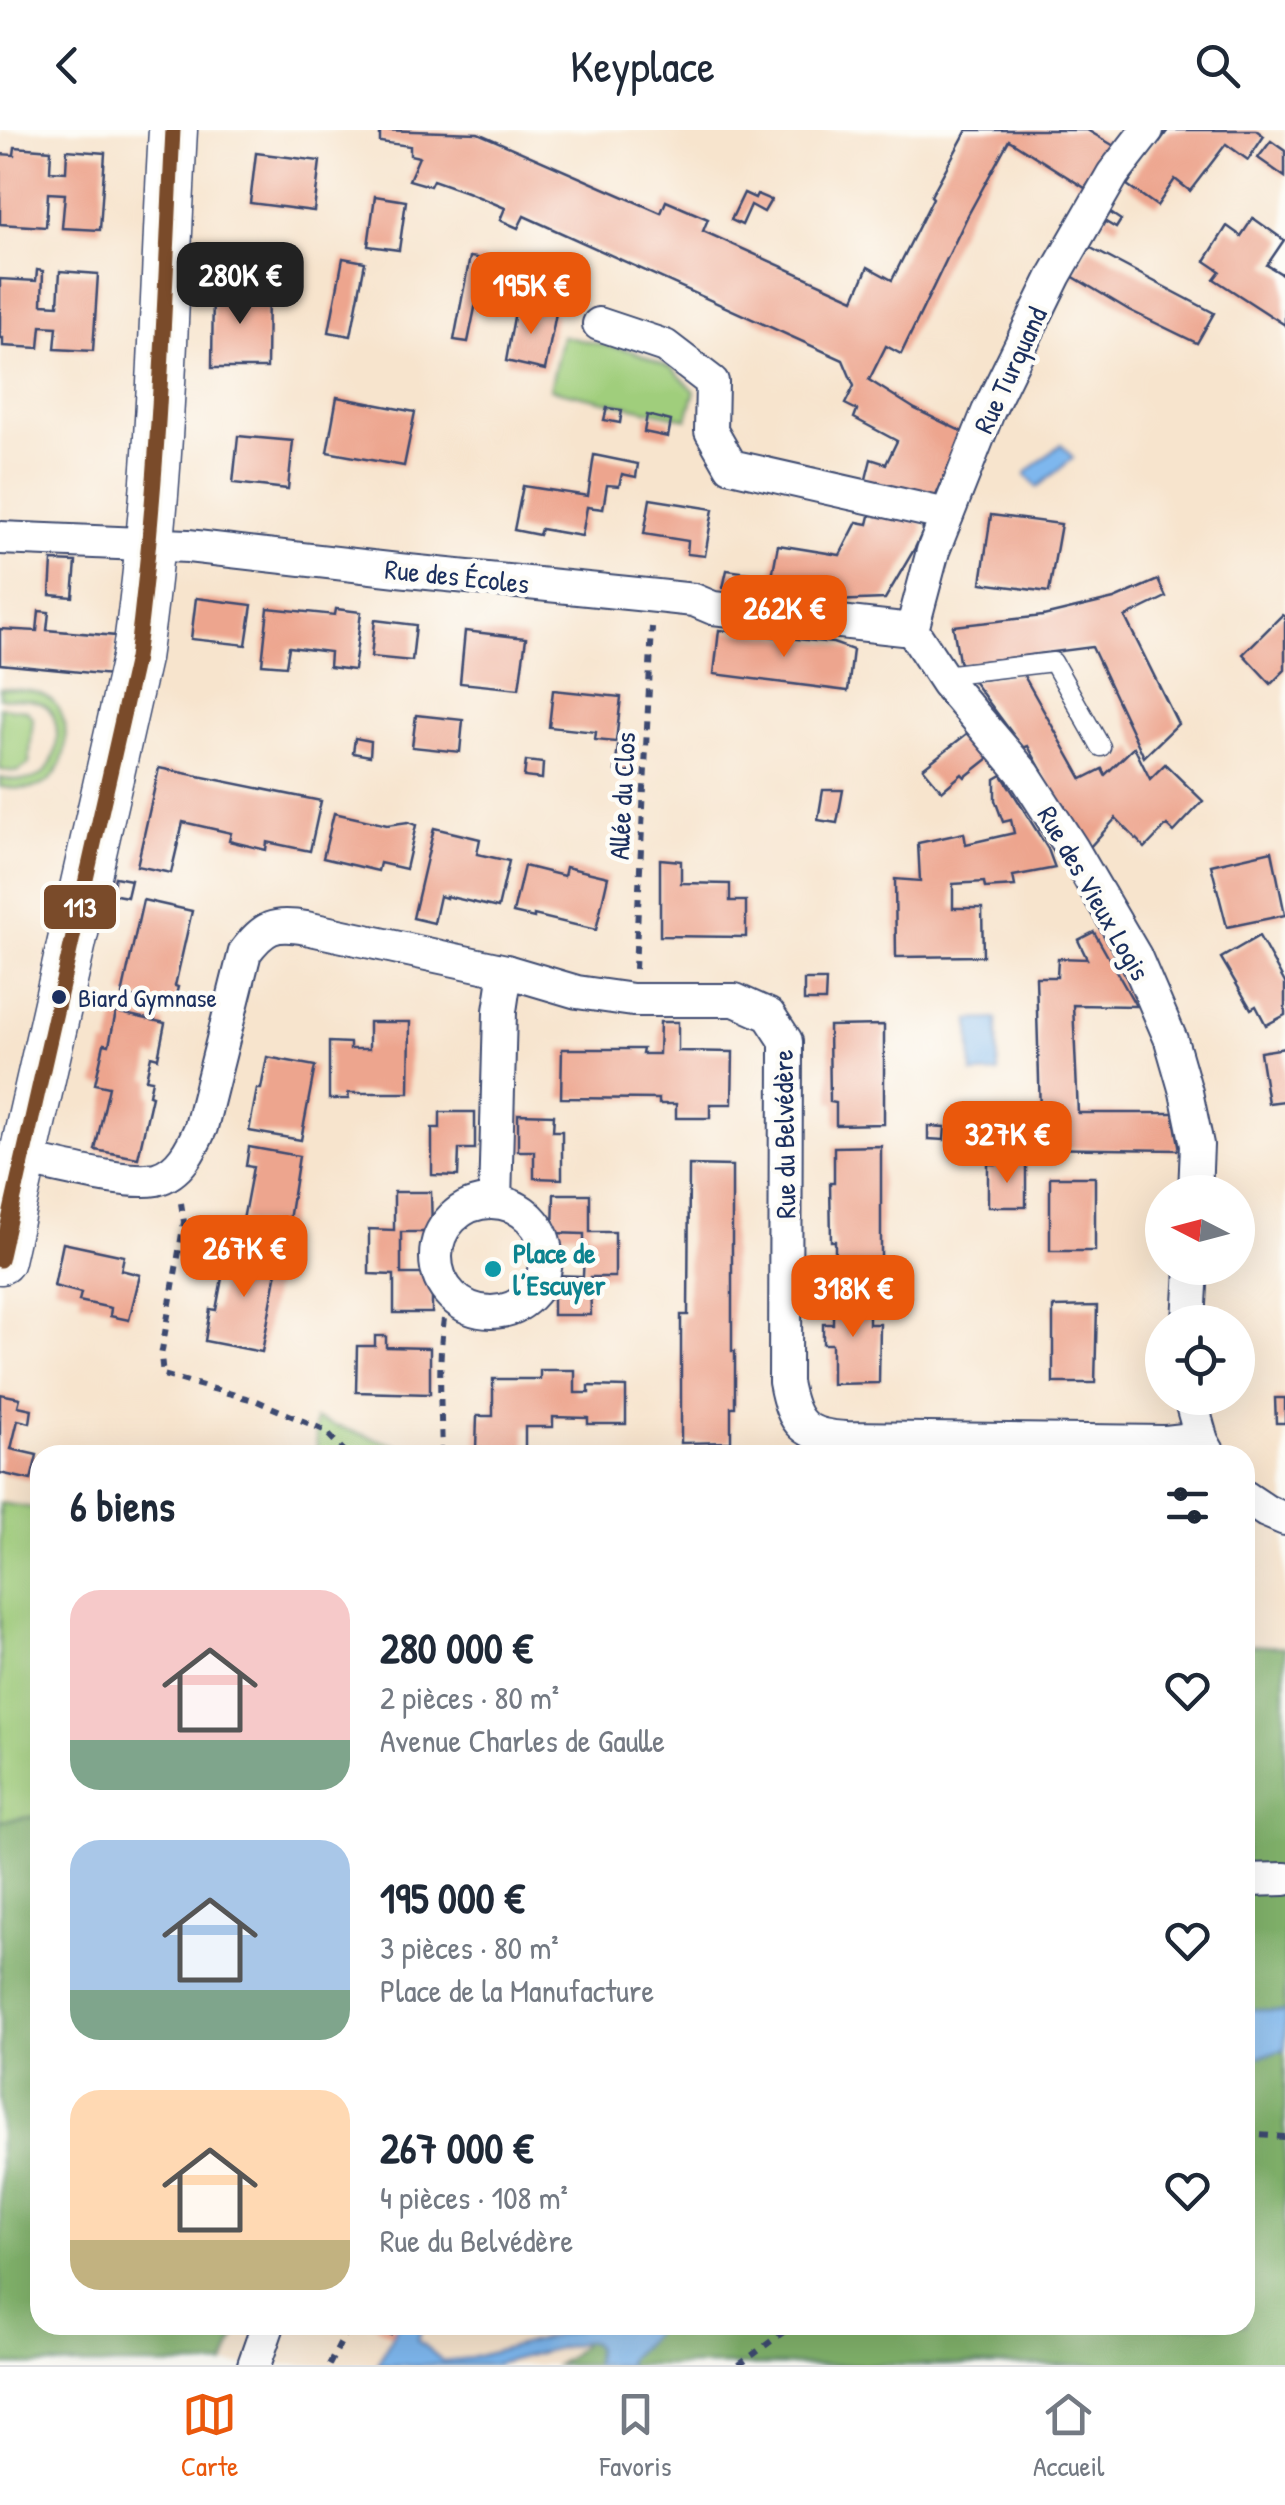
<!DOCTYPE html>
<html lang="fr">
<meta charset="utf-8">
<style>
body{margin:0;font-family:"Patrick Hand",sans-serif;background:#f2f2f3;color:#1f2937;height:100vh;display:flex;flex-direction:column;font-size:38px;white-space:nowrap}
*{box-sizing:border-box;margin:0}
p{font-size:32px;color:#747a83}
.icon{flex:none;width:55px;height:55px;fill:none;stroke:currentColor;stroke-width:2;stroke-linecap:round;stroke-linejoin:round}
.map{position:relative;flex:1;overflow:hidden}
.details{position:absolute;left:30px;top:1315px;width:1225px;height:890px;display:flex;flex-direction:column;background:#fff;border-radius:30px;box-shadow:0 10px 40px #0002}
.details>*{flex:none}
.needle{width:65px;rotate:276deg}
.controls{position:absolute;left:1145px;top:1045px;display:grid;gap:20px}
.controls a{display:grid;place-items:center;width:110px;height:110px;border-radius:50%;background:#fff;box-shadow:0 10px 40px #0002;font-size:50px}
.price{position:absolute;translate:-50% -85px;padding:0 22px;border-radius:20px;background:#ea580c;color:#fff;font-size:32px;line-height:65px;filter:drop-shadow(0 2px 5px #0008)}
.price::after{content:'';position:absolute;left:50%;top:60px;width:30px;height:22px;margin-left:-15px;background:inherit;clip-path:polygon(0 0,100% 0,50% 100%)}
.price.selected{background:#222;color:#fff}
ul{padding:0;list-style:none}
li{display:flex;align-items:center;gap:30px;height:250px;padding:0 40px}
li span{display:grid;place-items:center;flex:none;width:280px;height:200px;border-radius:30px;color:#555}
li>.icon{margin-inline-start:auto}
span .icon{width:120px;height:120px;fill:#fffc;stroke-width:1}
li b{font-size:42px}
h2{display:flex;justify-content:space-between;align-items:center;height:120px;padding:0 40px;font-size:42px}
header{display:flex;justify-content:space-between;align-items:center;height:130px;padding:0 40px;background:#fff;font-size:45px;font-weight:600}
.dock{display:flex;justify-content:space-around;align-items:center;height:140px;border-top:2px solid #e0e1e3;background:#fff;font-size:28px;color:#747a83}
.dock a{display:grid;justify-items:center;gap:5px}
.dock .selected{color:#ea580c}
.map>svg:first-child{display:block}
</style>
<header><svg class="icon" aria-label="back" viewBox="0 0 24 24"><path d="M15 5l-7 7 7 7"/></svg>Keyplace<svg class="icon" aria-label="search" viewBox="0 0 24 24"><circle cx="10" cy="10" r="6"/><path d="M15 15l6 6"/></svg></header>
<div class="map">
<svg width="1285" height="2235" viewBox="0 0 1285 2235">
<rect width="100%" height="100%" fill="#fdfcf7"/>
<filter id="ink" filterUnits="userSpaceOnUse"><feTurbulence type="fractalNoise" baseFrequency=".01" numOctaves="2"/><feDisplacementMap in="SourceGraphic" scale="20" xChannelSelector="R" yChannelSelector="G"/><feConvolveMatrix kernelMatrix="1 2 1 2 8 2 1 2 1" color-interpolation-filters="sRGB"/></filter>
<filter id="wash" filterUnits="userSpaceOnUse"><feTurbulence type="fractalNoise" baseFrequency=".0048" numOctaves="4" result="noise"/><feDisplacementMap in="SourceGraphic" scale="40" xChannelSelector="R" yChannelSelector="G"/><feGaussianBlur stdDeviation="2.25" result="paint"/><feColorMatrix in="noise" values="0 0 0 0 0 0 0 0 0 0 0 0 0 0 0 0 0 1.4 0 .05"/><feComposite in="paint" operator="in"/></filter>
<g filter="url(#wash)">
<rect width="100%" height="100%" fill="#f7e4cd"/>
<g fill="#a0ce7b" stroke="#5e7e6c" stroke-width="2.5">
<polygon points="562,206 632,221 672,238 695,261 687,289 550,259"/>
<path d="M0,558C15,560 35,559 47,567C73,582 71,635 47,652C33,662 16,658 0,657V648C13,649 27,653 39,646C59,636 64,591 46,576C35,568 14,569 0,568Z"/>
<polygon points="0,577 26,580 33,588 29,634 17,642 0,640"/>
<polygon points="315,1289 425,1325 317,1325"/>
<polygon points="0,1373 40,1379 40,1686 0,1691"/>
</g>
<g fill="#80b16b" stroke="#4e7064" stroke-width="2.5">
<polygon points="1245,1515 1285,1517 1285,2235 556,2235 568,2228 599,2195 1245,2195"/>
<polygon points="40,1686 40,2195 240,2195 225,2235 0,2235 0,1691"/>
</g>
<g fill="#7eb7ee" stroke="#4c73a6" stroke-width="2.5">
<polygon points="1061,314 1073,328 1037,357 1026,345 1027,342"/>
<polygon points="997,889 998,943 972,944 970,890"/>
<polygon points="1254,1879 1285,1882 1285,1920 1245,1930 1245,1881"/>
<polygon points="397,2195 423,2195 417,2210 443,2231 471,2228 575,2200 565,2195 662,2195 629,2228 626,2235 595,2235 596,2218 593,2213 585,2211 491,2235 378,2235"/>
</g>
<g id="blocks">
<g fill="#eda58e">
<polygon points="380,0 478,3 661,83 666,71 708,89 703,101 854,169 868,137 892,150 933,68 931,66 967,0 1087,0 1116,17 1085,58 1009,10 968,85 901,224 886,216 869,250 915,279 963,302 935,368 865,353 871,329 886,334 897,311 854,288 857,280 845,274 854,256 843,230 524,86 518,98 500,90 505,78 467,62 433,50 430,56 409,50 419,27 410,25 410,16 380,12"/>
<polygon points="1168,0 1256,0 1264,6 1248,30 1226,14 1190,61 1175,49 1157,76 1127,55 1158,9 1160,11"/>
<polygon points="1271,11 1285,21 1285,47 1258,28"/>
<polygon points="15,17 51,20 50,41 66,42 67,20 105,23 100,100 62,98 65,64 48,63 46,97 0,94 0,24 14,25"/>
<polygon points="256,23 320,31 314,81 250,73"/>
<polygon points="744,63 755,68 757,64 771,70 764,82 751,75 742,95 731,90"/>
<polygon points="375,66 406,71 399,120 368,116"/>
<polygon points="1109,82 1121,90 1116,98 1104,91"/>
<polygon points="1253,88 1284,110 1267,135 1285,146 1285,195 1214,149 1220,141 1205,131 1227,96 1241,106"/>
<polygon points="1089,117 1214,183 1197,213 1129,180 1072,146"/>
<polygon points="470,127 485,129 468,212 454,210"/>
<polygon points="343,128 365,132 351,206 329,202"/>
<polygon points="37,140 43,141 42,174 58,175 60,141 98,144 93,221 55,219 57,197 41,196 39,218 3,216 3,208 0,208 0,149 36,151"/>
<polygon points="213,156 268,157 267,238 212,238"/>
<polygon points="516,176 556,183 545,240 506,231"/>
<polygon points="337,267 415,282 404,336 327,322"/>
<polygon points="607,278 622,280 620,293 604,290"/>
<polygon points="647,285 671,291 668,307 644,302"/>
<polygon points="238,306 293,311 288,359 233,353"/>
<polygon points="594,325 638,334 636,347 622,344 619,356 607,355 603,379 587,377 582,406 541,399 539,405 514,400 523,356 588,366"/>
<polygon points="650,369 713,379 705,426 687,424 688,411 644,404"/>
<polygon points="871,382 922,392 923,401 915,418 885,469 830,471 769,463 778,415 840,425 857,392 868,394"/>
<polygon points="991,385 1061,394 1049,462 981,453"/>
<polygon points="52,431 76,432 73,467 50,465"/>
<polygon points="727,440 756,444 754,461 723,458"/>
<polygon points="1158,450 1166,467 1125,487 1178,594 1144,627 1092,517 961,534 959,531 953,496 1043,486 1114,469"/>
<polygon points="196,468 252,475 246,515 191,509"/>
<polygon points="268,478 335,485 336,479 361,482 354,540 329,537 330,522 289,517 286,536 262,534"/>
<polygon points="39,481 49,482 47,500 116,506 111,545 0,534 0,499 37,501"/>
<polygon points="1282,485 1285,487 1285,540 1271,554 1243,524"/>
<polygon points="375,490 416,495 412,531 371,527"/>
<polygon points="719,500 833,513 853,520 848,561 714,544"/>
<polygon points="465,501 526,508 519,559 460,553"/>
<polygon points="1023,544 1082,649 1102,639 1105,645 1134,617 1150,649 1165,634 1203,671 1174,702 1167,695 1145,718 1116,688 1089,718 1073,697 1028,616 1023,618 973,551"/>
<polygon points="553,560 621,567 616,612 595,610 596,602 549,597"/>
<polygon points="416,585 463,590 460,622 412,617"/>
<polygon points="969,602 989,628 965,647 962,644 942,661 923,638"/>
<polygon points="355,608 371,611 370,626 353,623"/>
<polygon points="618,616 632,617 630,643 615,641"/>
<polygon points="526,631 543,633 542,649 524,647"/>
<polygon points="159,638 321,671 310,721 267,712 266,720 229,711 231,703 183,692 171,743 137,736"/>
<polygon points="1002,645 1048,719 1055,738 1013,746 1015,756 985,758 984,752 953,754 953,778 982,778 983,826 896,827 895,749 920,751 918,713 964,703 966,714 1014,703 1011,690 1003,692 995,670 995,649"/>
<polygon points="823,660 843,660 837,693 818,690"/>
<polygon points="334,683 387,695 408,692 416,695 406,739 380,733 378,741 323,728"/>
<polygon points="434,698 480,709 477,724 509,731 498,778 446,766 446,768 440,766 434,793 413,788"/>
<polygon points="1272,721 1285,785 1227,797 1211,735"/>
<polygon points="660,729 681,731 681,753 730,754 730,771 746,771 746,807 660,806"/>
<polygon points="524,736 564,746 566,737 608,747 596,800 534,785 534,788 513,783"/>
<polygon points="115,747 131,750 127,767 111,764"/>
<polygon points="143,770 192,781 175,856 178,857 173,877 122,865"/>
<polygon points="1094,802 1136,876 1073,875 1078,983 1173,983 1180,1020 955,1017 955,982 1040,983 1036,847 1057,847 1058,828 1087,829 1078,810"/>
<polygon points="1259,806 1285,853 1285,885 1266,895 1256,876 1251,879 1221,828"/>
<polygon points="804,850 826,850 825,871 804,871"/>
<polygon points="116,882 165,893 158,928 151,926 146,949 152,950 149,965 152,966 138,1028 95,1020 109,957 95,954 104,914 109,915"/>
<polygon points="369,892 410,892 409,963 348,963 349,969 329,969 329,912 350,913 350,919 369,919"/>
<polygon points="660,892 678,892 678,921 733,922 732,974 710,974 710,988 676,988 676,974 659,974 659,969 561,968 562,919 643,919 642,924 659,924"/>
<polygon points="884,895 884,994 836,995 836,973 830,972 829,896"/>
<polygon points="1285,918 1285,971 1268,973 1260,922"/>
<polygon points="267,927 315,936 301,1010 249,1001 257,959 261,959"/>
<polygon points="440,982 475,982 475,1019 459,1019 458,1046 432,1045 432,998 440,998"/>
<polygon points="518,984 554,985 553,1001 562,1001 562,1049 534,1048 534,1021 518,1021"/>
<polygon points="928,996 945,997 944,1010 928,1009"/>
<polygon points="881,1016 881,1146 835,1146 835,1111 831,1111 830,1053 834,1053 834,1017"/>
<polygon points="249,1017 299,1026 288,1097 243,1090 253,1037 246,1036"/>
<rect x="988" y="1034" width="38" height="43"/>
<polygon points="689,1035 732,1036 732,1221 735,1221 735,1277 731,1277 731,1312 681,1313 681,1185 688,1185"/>
<rect x="1050" y="1047" width="45" height="74"/>
<polygon points="394,1062 431,1062 432,1102 401,1102 401,1144 432,1144 432,1183 394,1183 394,1145 369,1144 369,1099 394,1100"/>
<polygon points="554,1064 590,1064 590,1102 615,1102 615,1147 590,1147 591,1185 553,1185 553,1145 583,1146 584,1124 584,1104 553,1103"/>
<polygon points="63,1113 124,1126 121,1140 140,1145 129,1190 110,1186 111,1178 79,1171 81,1163 54,1156"/>
<polygon points="228,1116 280,1125 262,1222 205,1211 210,1179 216,1180"/>
<polygon points="833,1161 869,1161 869,1194 880,1194 879,1253 832,1254 832,1214 823,1214 823,1194 833,1194"/>
<polygon points="1097,1176 1095,1253 1053,1253 1053,1177"/>
<polygon points="375,1206 386,1206 386,1217 430,1218 430,1264 356,1262 357,1216 375,1216"/>
<polygon points="540,1240 575,1240 575,1263 589,1263 589,1256 626,1257 626,1294 588,1294 588,1288 553,1287 553,1297 525,1297 525,1319 476,1319 477,1286 493,1286 493,1249 540,1249"/>
<polygon points="0,1264 20,1268 18,1276 32,1279 30,1293 18,1290 11,1319 37,1325 31,1350 0,1343"/>
<polygon points="1275,1268 1285,1268 1285,1293 1276,1293"/>
<polygon points="374,2195 397,2195 391,2205"/>
</g>
</g>
</g>
<g filter="url(#ink)">
<use href="#blocks" fill-opacity="0" stroke="#3c4a6f" stroke-width="2.5"/>
<g fill="none" stroke-linecap="round" stroke-linejoin="round">
<g stroke="#3c4a6f" stroke-width="21">
<polyline id="lane" points="943,545 1053,532 1101,617"/>
</g>
<g stroke="#3c4a6f" stroke-width="36">
<g id="street">
<polyline points="599,194 665,216 712,252 711,301 731,336 947,385"/>
<polyline points="0,408 188,416 398,440 657,466 694,470 713,478 912,500"/>
<polyline points="912,500 947,553 1024,644 1073,720 1135,826 1171,910 1186,962 1197,1015 1195,1062"/>
<polyline points="912,500 933,421 988,282 1055,145 1113,44 1147,0"/>
<path d="M22,1029C54,1035 126,1055 156,1049C180,1043 192,1018 201,997L245,822C264,797 274,792 306,798L506,841L577,862L633,870H735L769,885L786,911L785,1252C793,1294 803,1306 847,1308L1166,1312L1201,1308"/>
<polyline points="495,1072 500,881 506,841"/>
<circle cx="491" cy="1127" r="55"/>
<polyline points="1189,1192 1192,1138"/>
<polyline points="1190,1268 1202,1311 1210,1325"/>
<polyline points="1245,1367 1266,1381 1285,1389"/>
<polyline points="1245,1750 1285,1749"/>
<polyline points="254,2235 268,2195"/>
</g>
</g>
<g stroke="#3c4a6f" stroke-width="51">
<path id="secondary" d="M0,1130L136,528C162,353 163,176 173,0"/>
</g>
<g stroke="#3c4a6f" stroke-width="6" stroke-dasharray="8 8" stroke-linecap="butt">
<polyline points="635,839 652,497"/>
<polyline points="181,1073 184,1092 161,1226 163,1245 257,1271 324,1300 348,1325"/>
<path d="M442,1325C441,1271 436,1216 449,1163"/>
<polyline points="1245,2004 1285,2007"/>
<polyline points="329,2235 350,2195"/>
<polyline points="739,2235 793,2195"/>
</g>
<use href="#lane" stroke="#fff" stroke-width="18"/>
<use href="#street" stroke="#fff" stroke-width="32"/>
<use href="#secondary" stroke="#fff" stroke-width="48"/>
<g stroke="#fdfcf7" stroke-width="22">
<path id="bus-1" d="M0,1130L136,528C159,353 164,176 173,0"/>
</g>
<use href="#bus-1" stroke="#7a4b2a" stroke-width="15"/>
</g>
</g>
<circle fill="#1b2f5e" stroke="#fdfcf7" stroke-width="4" cx="59" cy="867" r="9"/>
<circle fill="#0f9aa8" stroke="#fdfcf7" stroke-width="4" cx="493" cy="1139" r="10"/>
<g text-anchor="middle" dominant-baseline="central" stroke-width="9" stroke-linejoin="round" paint-order="stroke">
<g font-size="26" fill="#1b2f5e" stroke="#fdfcf7" text-anchor="start">
<text x="78" y="867">Biard Gymnase</text>
</g>
<g font-size="28" fill="#1b2f5e" stroke="#fdfcf7">
<text transform="translate(1010 240) rotate(-65)">Rue Turquand</text>
<text transform="translate(457 446) rotate(6)">Rue des Écoles</text>
<text transform="translate(622 666) rotate(-87)">Allée du Clos</text>
<text transform="translate(1094 763) rotate(60)">Rue des Vieux Logis</text>
<text transform="translate(784 1004) rotate(-91)">Rue du Belvédère</text>
</g>
<g font-size="28" font-weight="bold" fill="#0d838f" stroke="#fdfcf7" text-anchor="start">
<text x="513" y="1123">Place de<tspan x="513" dy="32">l’Escuyer</tspan></text>
</g>
</g>
<rect stroke="#fdfcf7" stroke-width="4" x="42" y="753" width="76" height="48" rx="10" fill="#7a4b2a"/>
<g font-size="28" text-anchor="middle" font-weight="bold" fill="#fff">
<text x="80" y="787">113</text>
</g>
</svg>
<div class="controls">
<a><svg class="needle" viewBox="-14 -14 28 28"><path d="M0-13l5 13h-10z" fill="#e53935"/><path d="M0 13l5-13h-10z" fill="#747a83"/></svg></a>
<a><svg class="icon" aria-label="locate" viewBox="0 0 24 24"><circle cx="12" cy="12" r="6"/><path d="M12 2v4M12 18v4M2 12h4M18 12h4"/></svg></a>
</div>
<b class="price selected" style="left:240px;top:197px">280K €</b>
<b class="price" style="left:531px;top:207px">195K €</b>
<b class="price" style="left:784px;top:530px">262K €</b>
<b class="price" style="left:1007px;top:1056px">327K €</b>
<b class="price" style="left:244px;top:1170px">267K €</b>
<b class="price" style="left:853px;top:1210px">318K €</b>
<section class="details">
<h2>6 biens<svg class="icon" aria-label="filters" viewBox="0 0 24 24"><path d="M4 7h16M4 17h16"/><circle cx="9" cy="7" r="2"/><circle cx="15" cy="17" r="2"/></svg></h2>
<ul>
<li><span style="background:linear-gradient(#f6c9c9 75%,#7fa58c 0)"><svg class="icon" aria-label="home" viewBox="0 0 24 24"><path d="M3 11l9-7 9 7M6 9v11h12V9"/></svg></span><div><b>280 000 €</b><p>2 pièces · 80 m²</p><p>Avenue Charles de Gaulle</p></div><svg class="icon" aria-label="heart" viewBox="0 0 24 24"><path d="M12 20l-8-8c-3-5 5-10 8-4 3-6 11-1 8 4z"/></svg></li>
<li><span style="background:linear-gradient(#a9c7e8 75%,#7fa58c 0)"><svg class="icon" aria-label="home" viewBox="0 0 24 24"><path d="M3 11l9-7 9 7M6 9v11h12V9"/></svg></span><div><b>195 000 €</b><p>3 pièces · 80 m²</p><p>Place de la Manufacture</p></div><svg class="icon" aria-label="heart" viewBox="0 0 24 24"><path d="M12 20l-8-8c-3-5 5-10 8-4 3-6 11-1 8 4z"/></svg></li>
<li><span style="background:linear-gradient(#ffd9b3 75%,#c2b280 0)"><svg class="icon" aria-label="home" viewBox="0 0 24 24"><path d="M3 11l9-7 9 7M6 9v11h12V9"/></svg></span><div><b>267 000 €</b><p>4 pièces · 108 m²</p><p>Rue du Belvédère</p></div><svg class="icon" aria-label="heart" viewBox="0 0 24 24"><path d="M12 20l-8-8c-3-5 5-10 8-4 3-6 11-1 8 4z"/></svg></li>
</ul>
</section>
</div>
<nav class="dock">
<a class="selected"><svg class="icon" aria-label="map" viewBox="0 0 24 24"><path d="M3 6l6-2 6 2 6-2v14l-6 2-6-2-6 2zM9 4v14M15 6v14"/></svg>Carte</a>
<a><svg class="icon" aria-label="saved" viewBox="0 0 24 24"><path d="M7 4h10v16l-5-4-5 4z"/></svg>Favoris</a>
<a><svg class="icon" aria-label="home" viewBox="0 0 24 24"><path d="M3 11l9-7 9 7M6 9v11h12V9"/></svg>Accueil</a>
</nav>
